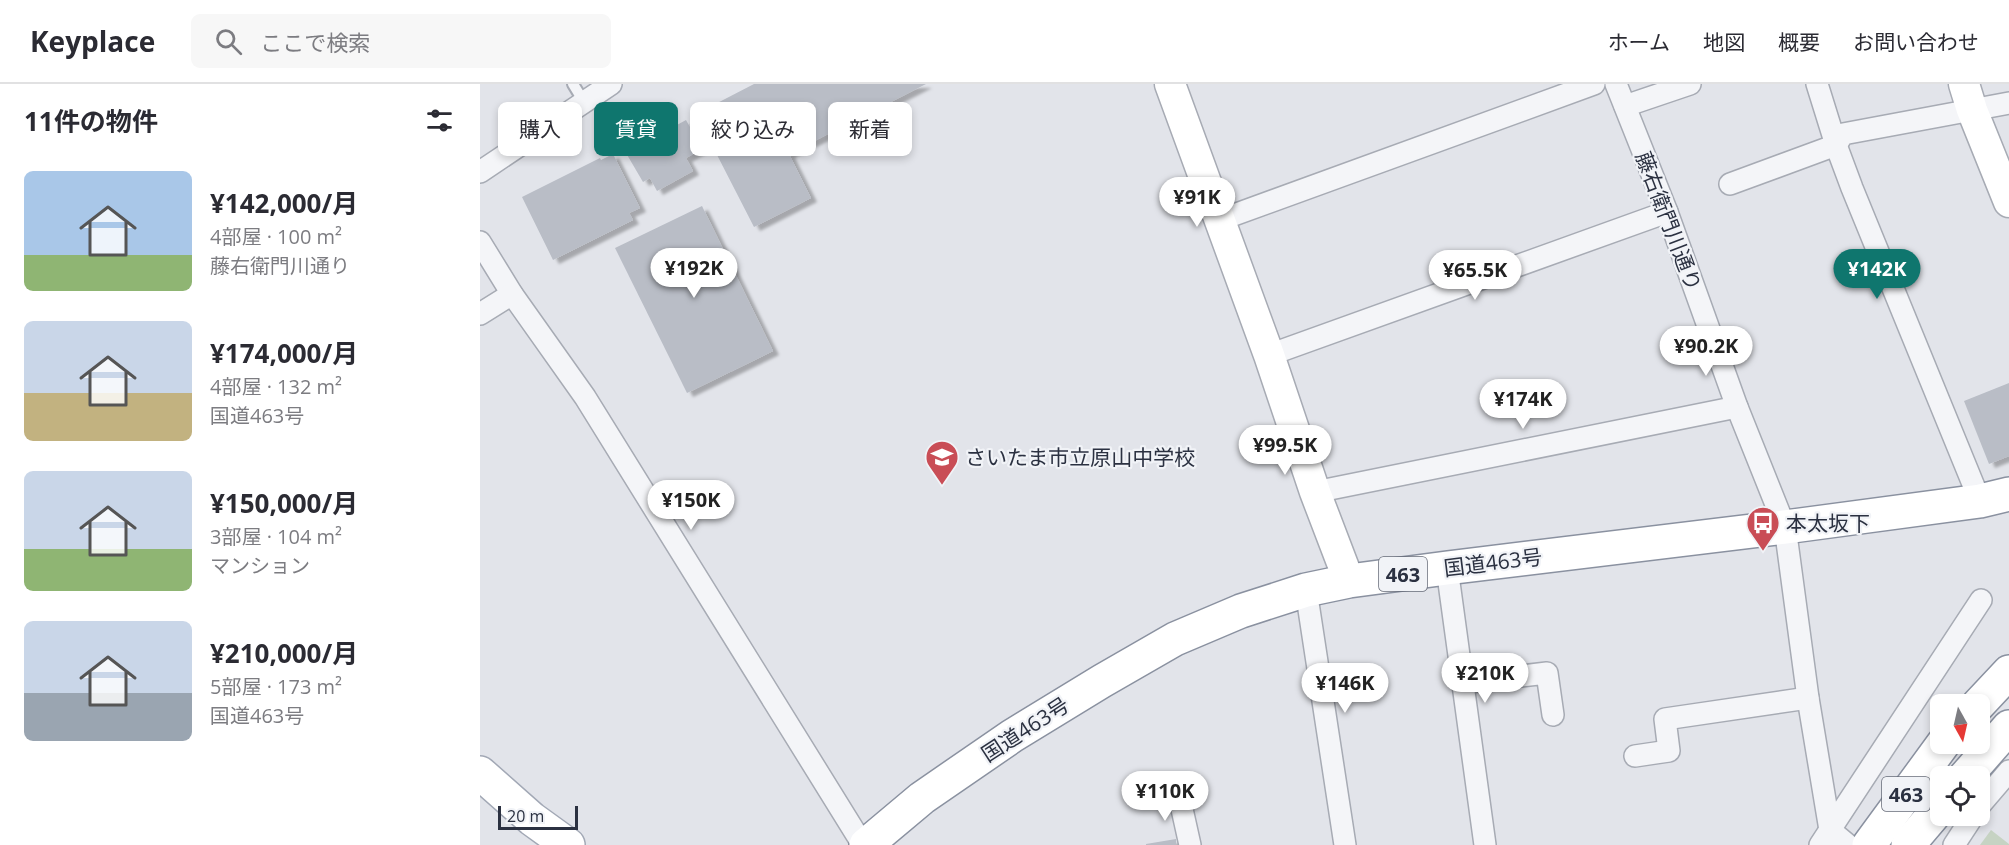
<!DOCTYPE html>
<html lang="ja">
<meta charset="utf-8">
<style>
body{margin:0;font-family:"Open Sans","Noto Sans JP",sans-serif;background:#f7f7f7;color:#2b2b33;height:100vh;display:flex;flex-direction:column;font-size:22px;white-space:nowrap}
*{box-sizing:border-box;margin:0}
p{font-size:20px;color:#7c7c81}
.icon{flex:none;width:33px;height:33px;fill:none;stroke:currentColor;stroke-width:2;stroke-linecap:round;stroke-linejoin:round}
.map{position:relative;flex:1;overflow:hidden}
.panel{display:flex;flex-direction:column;background:#fff;width:480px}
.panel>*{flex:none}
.guide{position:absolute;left:18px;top:18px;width:570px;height:54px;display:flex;gap:12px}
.needle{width:39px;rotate:172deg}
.tools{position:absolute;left:1450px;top:610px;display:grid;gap:12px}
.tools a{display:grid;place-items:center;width:60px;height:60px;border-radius:9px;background:#fff;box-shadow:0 3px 9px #0003;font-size:30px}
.scale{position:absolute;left:18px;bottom:15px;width:80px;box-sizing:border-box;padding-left:6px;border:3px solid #2b3141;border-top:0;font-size:16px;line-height:21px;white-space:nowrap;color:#2b3141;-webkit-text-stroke:4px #f1f3f7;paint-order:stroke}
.price{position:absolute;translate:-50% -51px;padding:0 14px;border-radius:21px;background:#fff;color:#222;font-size:20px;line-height:39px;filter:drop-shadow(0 2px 3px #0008)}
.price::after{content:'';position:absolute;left:50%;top:36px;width:18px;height:14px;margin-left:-9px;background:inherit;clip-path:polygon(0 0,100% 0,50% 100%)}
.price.on{background:#0f766e;color:#fff}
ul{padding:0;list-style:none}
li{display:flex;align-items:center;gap:18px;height:150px;padding:0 24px}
li span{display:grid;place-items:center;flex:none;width:168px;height:120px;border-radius:9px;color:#555}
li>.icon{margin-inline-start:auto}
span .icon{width:72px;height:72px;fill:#fffc;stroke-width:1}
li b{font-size:26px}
h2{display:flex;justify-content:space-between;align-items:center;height:72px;padding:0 24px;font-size:26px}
.tag{padding:0 21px;border-radius:9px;background:#fff;box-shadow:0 3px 9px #0003;font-size:21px;line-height:54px}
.tag.on{background:#0f766e;color:#fff}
header{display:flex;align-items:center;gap:36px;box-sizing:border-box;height:84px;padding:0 30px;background:#fff;border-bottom:2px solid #e1e1e2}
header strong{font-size:28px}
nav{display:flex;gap:33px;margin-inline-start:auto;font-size:21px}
.search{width:420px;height:54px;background:#f7f7f7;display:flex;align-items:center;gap:15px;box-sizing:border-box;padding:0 21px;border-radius:9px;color:#7c7c81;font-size:22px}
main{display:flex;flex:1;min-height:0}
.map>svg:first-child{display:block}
</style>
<header>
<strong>Keyplace</strong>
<div class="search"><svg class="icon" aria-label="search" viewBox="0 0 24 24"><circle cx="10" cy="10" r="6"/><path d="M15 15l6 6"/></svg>ここで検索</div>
<nav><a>ホーム</a><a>地図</a><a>概要</a><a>お問い合わせ</a></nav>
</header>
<main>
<section class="panel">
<h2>11件の物件<svg class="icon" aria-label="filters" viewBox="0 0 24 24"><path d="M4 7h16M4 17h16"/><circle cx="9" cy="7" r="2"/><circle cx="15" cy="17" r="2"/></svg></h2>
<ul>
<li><span style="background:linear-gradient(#a9c7e8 70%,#8fb573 0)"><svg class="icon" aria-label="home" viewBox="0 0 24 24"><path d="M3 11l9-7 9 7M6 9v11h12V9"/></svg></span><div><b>¥142,000/月</b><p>4部屋 · 100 m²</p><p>藤右衛門川通り</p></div></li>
<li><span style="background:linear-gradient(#c9d6e8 60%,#c2b280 0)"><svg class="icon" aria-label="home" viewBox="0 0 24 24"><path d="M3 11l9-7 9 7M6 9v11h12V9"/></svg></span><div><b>¥174,000/月</b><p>4部屋 · 132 m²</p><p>国道463号</p></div></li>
<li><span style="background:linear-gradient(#c9d6e8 65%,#8fb573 0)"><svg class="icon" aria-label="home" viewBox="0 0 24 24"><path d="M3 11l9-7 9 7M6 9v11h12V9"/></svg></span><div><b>¥150,000/月</b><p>3部屋 · 104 m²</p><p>マンション</p></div></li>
<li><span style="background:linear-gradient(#c9d6e8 60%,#9aa5b1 0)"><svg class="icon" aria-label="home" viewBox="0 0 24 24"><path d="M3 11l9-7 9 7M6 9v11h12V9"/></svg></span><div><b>¥210,000/月</b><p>5部屋 · 173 m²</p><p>国道463号</p></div></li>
</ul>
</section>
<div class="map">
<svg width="1529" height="761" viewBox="0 0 1529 761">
<defs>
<filter id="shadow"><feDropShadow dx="6" dy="4" stdDeviation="1.5" flood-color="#0004"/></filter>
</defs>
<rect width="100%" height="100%" fill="#e2e4ea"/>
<polygon fill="#c6d3c3" points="1511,746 1529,760 1529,761 1500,761"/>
<g fill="#b9bdc6" filter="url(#shadow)">
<polygon points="274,0 446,0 309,70 331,114 274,143 216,30"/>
<polygon points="206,36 222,65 206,74 213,87 177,107 170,94 163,98 146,69"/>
<polygon points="133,70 160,124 149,129 153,136 73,176 42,113 120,74 121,76"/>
<polygon points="222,122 293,267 207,309 135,164"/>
<polygon points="1529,299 1529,372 1509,380 1484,317"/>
<polygon points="696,755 696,761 666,761 666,760"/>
</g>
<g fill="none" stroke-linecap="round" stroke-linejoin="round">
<g stroke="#a7abb4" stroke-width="14">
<polyline id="lane" points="93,0 104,18"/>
</g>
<g stroke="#a7abb4" stroke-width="24">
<g id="street">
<polyline points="1136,0 1187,128 1257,323 1305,443 1328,614 1350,746 1368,761"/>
<polyline points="1337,0 1356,61 1372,104 1500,417"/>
<polyline points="1145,22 1210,0"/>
<polyline points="0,88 131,0"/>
<polyline points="1250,100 1356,61 1363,50 1529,19"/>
<polyline points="740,136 1114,0"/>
<polyline points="0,158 32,210 105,313 383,761"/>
<polyline points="0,230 32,210"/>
<polyline points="789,271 1187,128"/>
<polyline points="835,408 1257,323"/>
<polyline points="967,484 1005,761"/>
<polyline points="826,506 865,761"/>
<polyline points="982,599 1067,589 1073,631"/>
<polyline points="1155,672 1189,667 1185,635 1328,614"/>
<polyline points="698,707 710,761"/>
<polyline points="1500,721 1529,687"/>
<polyline points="1340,761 1501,516"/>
<polyline points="1474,761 1493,732"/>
</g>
</g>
<g stroke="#a7abb4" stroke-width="33">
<g id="secondary">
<polyline points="690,0 789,271 835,408 869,497"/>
<polyline points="1484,0 1492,26 1529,118"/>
</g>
</g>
<g stroke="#a2a8b5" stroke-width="36">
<polyline id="primary" points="0,689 52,735 88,761"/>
</g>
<g stroke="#8a91a0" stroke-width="36">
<g id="highway">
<polyline points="1498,621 1529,588"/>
<polyline points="1485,693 1529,643"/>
<polyline points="386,761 442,714 532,652 622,597 695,555 761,527 826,506 869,497 967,484 1305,443 1500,417 1529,410"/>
<polyline points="1389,761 1463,660"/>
<polyline points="1428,761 1461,722"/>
</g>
</g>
<use href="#lane" stroke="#f4f5f8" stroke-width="10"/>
<use href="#street" stroke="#f4f5f8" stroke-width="21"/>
<use href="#secondary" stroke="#fff" stroke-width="30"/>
<use href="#primary" stroke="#fff" stroke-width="33"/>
<use href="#highway" stroke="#fff" stroke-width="33"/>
</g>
<defs>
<g id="school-pin" transform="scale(1.725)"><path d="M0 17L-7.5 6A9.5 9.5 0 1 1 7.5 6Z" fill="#c94d56" stroke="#f1f3f7"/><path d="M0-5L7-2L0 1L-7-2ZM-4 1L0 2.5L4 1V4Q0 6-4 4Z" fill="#fff"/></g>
<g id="bus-pin" transform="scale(1.725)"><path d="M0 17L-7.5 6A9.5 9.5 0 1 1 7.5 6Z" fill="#c94d56" stroke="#f1f3f7"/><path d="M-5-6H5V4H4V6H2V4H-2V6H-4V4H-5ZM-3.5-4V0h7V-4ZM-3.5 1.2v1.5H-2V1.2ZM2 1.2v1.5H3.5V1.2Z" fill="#fff"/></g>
</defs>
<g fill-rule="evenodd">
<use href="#school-pin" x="462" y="373"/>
<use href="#bus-pin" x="1283" y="439"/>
</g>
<g text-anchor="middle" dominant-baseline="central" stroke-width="4.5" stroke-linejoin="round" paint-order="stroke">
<g fill="#f1f3f7" stroke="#666b78" stroke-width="1.5">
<rect x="899" y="473" width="48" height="34" rx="4.5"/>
<rect x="1402" y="693" width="48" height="34" rx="4.5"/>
</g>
<g font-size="20" font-weight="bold" fill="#2b3141">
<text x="923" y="490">463</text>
<text x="1426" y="710">463</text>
</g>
<g font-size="21" fill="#2b3141" stroke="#f1f3f7">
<text transform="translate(1189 137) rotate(69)">藤右衛門川通り</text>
<text transform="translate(1013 478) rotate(-7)">国道463号</text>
<text transform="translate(545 645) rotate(-33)">国道463号</text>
</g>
<g font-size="21" fill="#2b3141" stroke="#f1f3f7" text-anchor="start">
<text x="485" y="373">さいたま市立原山中学校</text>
<text x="1306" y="439">本太坂下</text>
</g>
</g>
</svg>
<div class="tools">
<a><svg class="needle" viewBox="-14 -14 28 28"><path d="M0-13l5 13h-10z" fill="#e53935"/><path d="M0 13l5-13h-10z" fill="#7c7c81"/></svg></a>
<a><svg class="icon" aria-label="locate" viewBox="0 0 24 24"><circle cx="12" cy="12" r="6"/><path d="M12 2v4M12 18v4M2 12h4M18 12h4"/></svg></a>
</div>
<div class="scale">20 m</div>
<b class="price" style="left:717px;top:144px">¥91K</b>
<b class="price" style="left:214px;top:215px">¥192K</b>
<b class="price on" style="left:1397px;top:216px">¥142K</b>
<b class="price" style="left:995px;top:217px">¥65.5K</b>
<b class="price" style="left:1226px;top:293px">¥90.2K</b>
<b class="price" style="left:1043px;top:346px">¥174K</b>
<b class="price" style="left:805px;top:392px">¥99.5K</b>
<b class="price" style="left:211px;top:447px">¥150K</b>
<b class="price" style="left:1005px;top:620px">¥210K</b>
<b class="price" style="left:865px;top:630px">¥146K</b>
<b class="price" style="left:685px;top:738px">¥110K</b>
<div class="guide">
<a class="tag">購入</a>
<a class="tag on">賃貸</a>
<a class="tag">絞り込み</a>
<a class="tag">新着</a>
</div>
</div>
</main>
